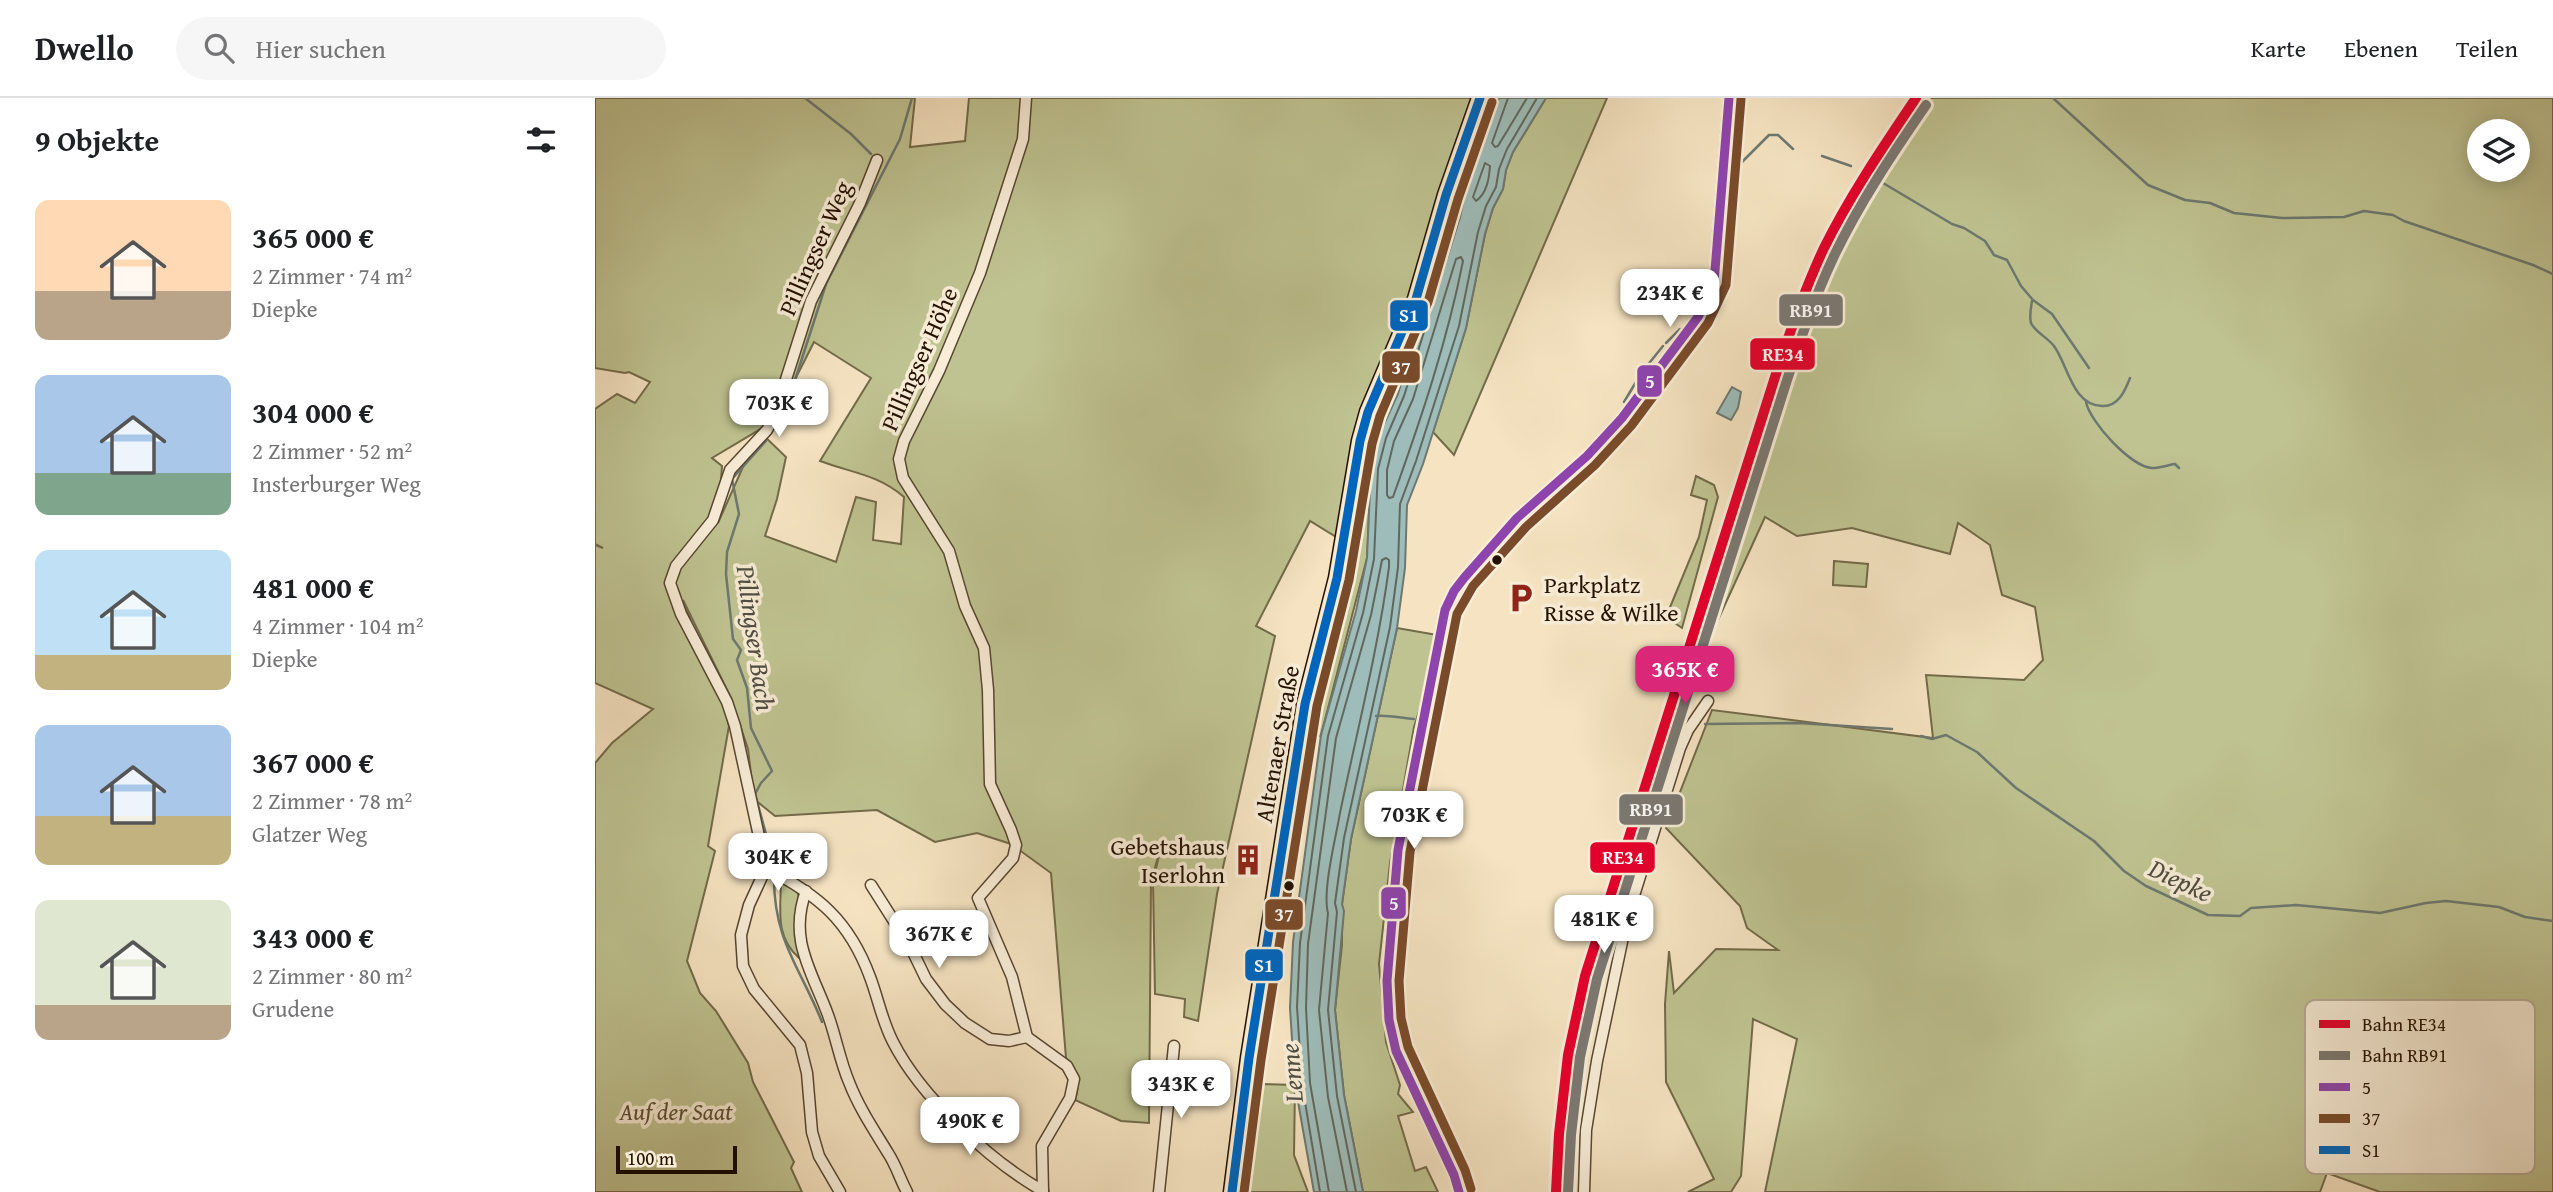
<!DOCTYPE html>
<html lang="de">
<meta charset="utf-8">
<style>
body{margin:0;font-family:"Gentium Book Plus",serif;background:#f6f6f6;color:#202124;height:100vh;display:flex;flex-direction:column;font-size:26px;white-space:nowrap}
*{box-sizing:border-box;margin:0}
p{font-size:23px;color:#757577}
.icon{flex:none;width:38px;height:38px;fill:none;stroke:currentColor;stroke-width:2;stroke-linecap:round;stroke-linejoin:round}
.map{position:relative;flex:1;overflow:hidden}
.sheet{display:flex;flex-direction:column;background:#fff;width:595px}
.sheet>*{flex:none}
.fabs{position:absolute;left:1872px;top:21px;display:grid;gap:14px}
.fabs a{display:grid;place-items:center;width:63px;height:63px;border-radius:50%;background:#fff;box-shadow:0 4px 18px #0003;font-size:35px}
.scale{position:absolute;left:21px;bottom:18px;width:121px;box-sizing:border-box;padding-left:7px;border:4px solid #241101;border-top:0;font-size:19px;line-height:24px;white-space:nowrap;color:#241101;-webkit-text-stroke:5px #f8edd7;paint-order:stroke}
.price{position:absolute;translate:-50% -60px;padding:0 16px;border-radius:14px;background:#fff;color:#222;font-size:23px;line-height:46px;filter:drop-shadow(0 2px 4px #0008)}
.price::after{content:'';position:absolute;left:50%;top:42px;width:21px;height:16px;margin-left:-10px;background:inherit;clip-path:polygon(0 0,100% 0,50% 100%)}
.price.on{background:#db2777;color:#fff}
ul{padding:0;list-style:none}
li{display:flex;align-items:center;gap:21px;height:175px;padding:0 35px}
li span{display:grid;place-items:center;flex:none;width:196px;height:140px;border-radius:14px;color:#555}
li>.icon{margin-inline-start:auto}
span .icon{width:84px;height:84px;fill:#fffc;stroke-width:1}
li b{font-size:30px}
h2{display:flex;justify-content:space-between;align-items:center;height:84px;padding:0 35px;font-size:30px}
header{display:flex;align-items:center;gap:42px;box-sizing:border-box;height:98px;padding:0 35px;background:#fff;border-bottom:2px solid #e0e0e0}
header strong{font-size:33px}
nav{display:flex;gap:38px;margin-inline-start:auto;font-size:24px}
.search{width:490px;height:63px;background:#f6f6f6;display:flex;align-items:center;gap:18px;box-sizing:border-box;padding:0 24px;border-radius:38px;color:#757577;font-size:26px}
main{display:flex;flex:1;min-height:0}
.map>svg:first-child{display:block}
</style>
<header>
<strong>Dwello</strong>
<div class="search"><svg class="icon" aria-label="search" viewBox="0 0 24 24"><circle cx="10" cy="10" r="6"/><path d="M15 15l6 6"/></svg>Hier suchen</div>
<nav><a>Karte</a><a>Ebenen</a><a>Teilen</a></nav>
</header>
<main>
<section class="sheet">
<h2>9 Objekte<svg class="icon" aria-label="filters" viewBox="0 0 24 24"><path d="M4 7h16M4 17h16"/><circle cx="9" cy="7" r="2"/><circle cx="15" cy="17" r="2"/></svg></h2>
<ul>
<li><span style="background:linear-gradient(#ffd9b3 65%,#b9a48a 0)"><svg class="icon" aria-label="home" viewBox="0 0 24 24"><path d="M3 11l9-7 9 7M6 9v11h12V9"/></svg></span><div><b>365 000 €</b><p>2 Zimmer · 74 m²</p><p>Diepke</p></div></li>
<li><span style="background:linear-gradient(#a9c7e8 70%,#7fa58c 0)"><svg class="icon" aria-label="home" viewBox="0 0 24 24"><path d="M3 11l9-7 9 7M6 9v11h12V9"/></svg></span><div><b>304 000 €</b><p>2 Zimmer · 52 m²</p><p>Insterburger Weg</p></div></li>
<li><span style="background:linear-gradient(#bfe0f5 75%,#c2b280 0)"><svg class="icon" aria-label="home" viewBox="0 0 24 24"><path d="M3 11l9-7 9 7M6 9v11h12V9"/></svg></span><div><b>481 000 €</b><p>4 Zimmer · 104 m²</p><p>Diepke</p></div></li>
<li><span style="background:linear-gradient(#a9c7e8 65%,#c2b280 0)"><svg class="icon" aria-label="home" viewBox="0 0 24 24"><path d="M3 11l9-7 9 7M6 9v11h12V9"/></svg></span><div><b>367 000 €</b><p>2 Zimmer · 78 m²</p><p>Glatzer Weg</p></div></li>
<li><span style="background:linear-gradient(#dfe7d0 75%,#b9a48a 0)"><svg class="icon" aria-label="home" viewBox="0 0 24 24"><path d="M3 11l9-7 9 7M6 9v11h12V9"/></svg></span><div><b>343 000 €</b><p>2 Zimmer · 80 m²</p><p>Grudene</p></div></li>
</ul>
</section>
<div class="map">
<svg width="1958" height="1094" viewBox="0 0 1958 1094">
<rect width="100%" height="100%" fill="#f5e3c1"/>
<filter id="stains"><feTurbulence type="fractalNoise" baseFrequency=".00286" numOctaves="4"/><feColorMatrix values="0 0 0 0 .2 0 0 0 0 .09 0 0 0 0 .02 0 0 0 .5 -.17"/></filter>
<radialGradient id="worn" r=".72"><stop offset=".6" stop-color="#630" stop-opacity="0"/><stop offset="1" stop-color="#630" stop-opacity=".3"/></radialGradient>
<g fill="#bfc391" stroke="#726a49" stroke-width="2" fill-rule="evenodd">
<path d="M0,0H320L315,49L370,43L374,0H898L865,84L858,117L817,250L803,296L784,337L776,370L772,460L726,637L708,648L754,447L715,423L661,528L680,538L622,796L603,923L589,919L590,901L560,896L558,783L567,745L556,784L554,1025L526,1023L480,1002C485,985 484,974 471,960L456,775L416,746L382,735L340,744L282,712L180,718L159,701L153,651L136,600L88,502L121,593L128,605L134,628L113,748L120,753L92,863L105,895L121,913L153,965L158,984L199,1064L196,1070L207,1094H0V665L17,645L58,611L0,585V447L8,450L0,446V311L22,296L40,305L55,284L34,274L30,275L0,270ZM219,244L276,280L225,363C257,375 282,376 309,399L306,446L278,442L281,404L261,399L241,464L170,438L182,401L191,359L164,333L123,425L127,368L117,360L179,323Z"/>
<polygon points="951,0 1012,0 859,357 838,334 871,230 890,136 898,110 908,91 911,72 918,54"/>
<path d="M1333,0H1958V1094H1785L1732,1075L1725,1094H1170L1202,941L1158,921L1146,1078L1136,1094H1093L1119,1081L1071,984L1070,906L1074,853L1079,895L1121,851L1183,852L1152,830L1145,808L1071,730L1117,612L1338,640L1331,577L1429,582L1448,562L1440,509L1407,497L1395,447L1363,425L1355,456L1257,430L1202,438L1170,419L1086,603L1185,280L1205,235L1233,160L1272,91ZM1923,33V72H1885V33Z"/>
<polygon points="1101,378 1119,387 1123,399 1087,530 1071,519 1104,439 1112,402 1096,397"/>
<polygon points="1239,463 1273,466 1271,489 1238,487"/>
<polygon points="802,530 848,538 819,629 795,765 784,866 791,944 805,987 803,996 818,1014 803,1018 820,1073 831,1069 843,1094 768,1094 749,997 740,912 747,847 747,806 756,741"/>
<path d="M186,781L202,792L204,800L201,820L204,860C179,838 186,810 186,781Z"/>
<polygon points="665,986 700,987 699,1057 713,1094 650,1094 646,1078"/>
</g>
<g fill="#9ebdba" stroke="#6d7870" stroke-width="2">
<polygon points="898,0 951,0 918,54 911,72 908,91 898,110 890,136 871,230 828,366 812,407 810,470 802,530 756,741 747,806 749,813 740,912 749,997 768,1094 719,1094 700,987 695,910 698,844 726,637 761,513 772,460 776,370 784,337 803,296 817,250 858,117 865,84"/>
<polygon points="1137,289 1146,294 1143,310 1136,322 1122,315"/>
</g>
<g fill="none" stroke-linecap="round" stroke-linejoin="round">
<g stroke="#61675e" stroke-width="2">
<polyline points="913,0 897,45 900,49 903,48 932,0"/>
<path d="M890,65L895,68C894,81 892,95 881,103L878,99Z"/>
<path d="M866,159L868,163C852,244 826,321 798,399L794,400L792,397V372L799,343L818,301L861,161Z"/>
<polyline points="725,1094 707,986 702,909 705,845 733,638 768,515 779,461 783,371 791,340 809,298 865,119 872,86 904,0"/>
<path d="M734,1094L715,985L711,910L713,846L741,640L776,517L787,462L791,460L794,462V469C783,552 762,633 745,715C741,739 727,793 733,815L724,912L733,999L752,1094"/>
<polyline points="761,1094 742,998 733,912 742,814 740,805 749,740 795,529 803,469 805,406 821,363 864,228 883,134 891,108 901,89 904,71 912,51 942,0"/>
</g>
<g stroke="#6d7870" stroke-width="2.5">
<polyline points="210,0 256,36 276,56"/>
<polyline points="1458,0 1553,87 1590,102 1615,105 1639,115 1687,120 1749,119 1769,113 1798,117 1809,123 1938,167 1958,176"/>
<polyline points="1227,58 1256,68"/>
<polyline points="1132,79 1174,37 1183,37 1198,51"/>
<polyline points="1283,82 1357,126 1369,130 1390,143 1399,157 1412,162 1426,188 1438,202 1457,216 1494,270"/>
<path d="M1437,203C1436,210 1434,218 1436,225C1440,234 1452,239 1459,248C1473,267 1477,307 1507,308C1523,309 1530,293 1535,280"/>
<polyline points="1071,245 1085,231"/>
<polyline points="1047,274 1068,248"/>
<polyline points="1029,304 1041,284"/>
<path d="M1491,304C1495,324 1536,369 1557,370C1565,370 1573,367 1580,366L1584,370"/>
<polyline points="181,327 192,307 231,186 305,41 317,0"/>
<polyline points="171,343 137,381 144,416 132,454 131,476 138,541 146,552 142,562 152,590 156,630 177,673 166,685 160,696 174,747"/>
<path d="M781,618C794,617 806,620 819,621"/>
<polyline points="1110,626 1204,625 1297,631"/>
<polyline points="1326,638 1337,641 1351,637 1382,654 1421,690 1499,743 1529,773 1551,788 1613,817 1645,818 1656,810 1701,807 1785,815 1831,805 1851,803 1904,809 1930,819 1958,823"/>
<polyline points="1069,639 1083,634 1087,624"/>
<path d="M179,780C179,843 205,869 227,924"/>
</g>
<g stroke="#584631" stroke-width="13">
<g id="minor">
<polyline points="431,0 428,41 385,175 344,273 309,343 304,361 308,380 354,453 370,508 389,550 393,592 395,686 416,732 421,747 418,760 383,800 417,879 432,939 472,968 479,981 475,1000 447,1048 448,1094"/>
<path d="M171,770C223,797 254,822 275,879C283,900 287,923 298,944C326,999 395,1063 448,1093"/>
<polyline points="276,787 316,850 331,881 350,906 370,925 395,941 414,943 432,939"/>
<path d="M211,793C193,842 217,873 233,917C241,939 245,963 254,984C264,1010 279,1032 293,1055C301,1067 305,1081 312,1094"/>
<polyline points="245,1094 224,1058 217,1034 212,975 205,947 159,891 148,868 146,837 154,807 171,770 165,743 140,628 132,604 86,516 75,485 81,468 118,422 135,372 172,332 179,319 216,203 265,105 282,62"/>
<polyline points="564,1094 579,948"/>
<polyline points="864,1094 859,1077 801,953 794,922 792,883 803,752 850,512 859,493 869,480 922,420 992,358 1027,320 1103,219 1119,185 1134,0"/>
<polyline points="989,1094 991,1032 1002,963 1032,820 1085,650 1093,632 1113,603"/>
</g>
</g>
<g stroke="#241101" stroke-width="19">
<polyline id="primary" points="637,1094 654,960 710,606 742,480 765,343 773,314 821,201 851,97 885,0"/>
</g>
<use href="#minor" stroke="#f8edd7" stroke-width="10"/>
<use href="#primary" stroke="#f5e3c1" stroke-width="16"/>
<g stroke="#f8edd7" stroke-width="14">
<polyline id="bus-1" points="864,1094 859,1077 801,953 794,922 792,883 803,752 850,512 859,493 869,480 922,420 992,358 1027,320 1103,219 1119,185 1134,0"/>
</g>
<g stroke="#f8edd7" stroke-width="14">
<g id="bus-2">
<polyline points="876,1091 870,1072 813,949 806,920 804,883 815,754 862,516 878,488 931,429 1000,367 1036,328 1113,225 1131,187 1146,1"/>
<polyline points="649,1094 666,962 722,608 754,482 777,346 785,318 833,204 863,101 897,4"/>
</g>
</g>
<g stroke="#f8edd7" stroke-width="14">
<polyline id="bus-3" points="637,1094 654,960 710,606 742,480 765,343 773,314 821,201 851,97 885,0"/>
</g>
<use href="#bus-1" stroke="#8e44ad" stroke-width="9"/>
<use href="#bus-2" stroke="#7a4b2a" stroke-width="9"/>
<use href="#bus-3" stroke="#0065bd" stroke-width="9"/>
<g stroke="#f8edd7" stroke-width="16">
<path id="rail-1" d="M961,1094L964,1036L973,957L990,878L1180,279C1194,236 1209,193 1228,152C1254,99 1288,49 1321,0"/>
</g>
<g stroke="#f8edd7" stroke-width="16">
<path id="rail-2" d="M973,1094L976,1037L985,959L1002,881L1192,282C1206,240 1220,198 1239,158C1265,104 1298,55 1331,7"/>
</g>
<use href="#rail-1" stroke="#e4002b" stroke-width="10"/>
<use href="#rail-2" stroke="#7b7872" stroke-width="10"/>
</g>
<defs>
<g id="parking-bare" transform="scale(2.415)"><path d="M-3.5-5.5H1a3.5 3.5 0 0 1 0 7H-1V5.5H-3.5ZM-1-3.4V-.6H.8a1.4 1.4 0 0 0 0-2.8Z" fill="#8f2418" stroke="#f8edd7" stroke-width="2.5" paint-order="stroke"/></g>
<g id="building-bare" transform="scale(2.415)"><path d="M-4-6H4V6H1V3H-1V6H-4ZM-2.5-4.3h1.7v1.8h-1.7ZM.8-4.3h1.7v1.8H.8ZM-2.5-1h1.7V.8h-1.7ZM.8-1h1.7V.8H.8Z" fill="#8f2418" stroke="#f8edd7" stroke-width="2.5" paint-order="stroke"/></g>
</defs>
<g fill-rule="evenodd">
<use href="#parking-bare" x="926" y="500"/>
<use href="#building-bare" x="653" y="762"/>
</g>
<g fill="#241101" stroke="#f8edd7" stroke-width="2.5">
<circle cx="902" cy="462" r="6"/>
<circle cx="694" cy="788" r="6"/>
</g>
<g text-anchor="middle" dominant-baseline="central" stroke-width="7" stroke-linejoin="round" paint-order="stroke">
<g font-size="24" fill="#241101" stroke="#f8edd7">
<text transform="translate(220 150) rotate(-66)">Pillingser Weg</text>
<text transform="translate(324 261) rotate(-66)">Pillingser Höhe</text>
<text transform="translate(682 646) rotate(-80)">Altenaer Straße</text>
</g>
<g font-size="24" fill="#241101" stroke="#f8edd7" text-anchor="start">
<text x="949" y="486">Parkplatz<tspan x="949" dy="28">Risse &amp; Wilke</tspan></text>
<text x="630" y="748" text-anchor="end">Gebetshaus<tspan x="630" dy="28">Iserlohn</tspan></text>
</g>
<g font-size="24" font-style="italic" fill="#5a4f33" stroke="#f8edd7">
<text x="81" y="1013">Auf der Saat</text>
</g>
<g font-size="26" font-style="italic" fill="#4f4d42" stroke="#f8edd7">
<text transform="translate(161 540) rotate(82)">Pillingser Bach</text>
<text transform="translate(1586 782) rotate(25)">Diepke</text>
<text transform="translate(696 975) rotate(-95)">Lenne</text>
</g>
</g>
<rect x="1710" y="902" width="230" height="174" rx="10" fill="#f8edd7" stroke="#b8ab97" stroke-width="2"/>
<rect x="1724" y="922" width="31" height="8" fill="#e4002b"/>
<rect x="1724" y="953" width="31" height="9" fill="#7b7872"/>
<rect x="1724" y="985" width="31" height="8" fill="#8e44ad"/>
<rect x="1724" y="1016" width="31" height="9" fill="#7a4b2a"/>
<rect x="1724" y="1048" width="31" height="8" fill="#0065bd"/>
<g font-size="19" fill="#241101">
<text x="1767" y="933">Bahn RE34</text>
<text x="1767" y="964">Bahn RB91</text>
<text x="1767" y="996">5</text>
<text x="1767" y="1027">37</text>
<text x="1767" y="1059">S1</text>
</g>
<g stroke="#f8edd7" stroke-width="2.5">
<rect x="1183" y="195" width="66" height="34" rx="7" fill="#7b7872"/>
<rect x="794" y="201" width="40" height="33" rx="7" fill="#0065bd"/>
<rect x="1154" y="239" width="67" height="34" rx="7" fill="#e4002b"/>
<rect x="786" y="252" width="40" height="34" rx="7" fill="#7a4b2a"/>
<rect x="1041" y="266" width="27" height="34" rx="7" fill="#8e44ad"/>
<rect x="1023" y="695" width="66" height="33" rx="7" fill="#7b7872"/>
<rect x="994" y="743" width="67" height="33" rx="7" fill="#e4002b"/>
<rect x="785" y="788" width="27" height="34" rx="7" fill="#8e44ad"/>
<rect x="669" y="800" width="40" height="33" rx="7" fill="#7a4b2a"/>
<rect x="649" y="850" width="40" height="34" rx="7" fill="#0065bd"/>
</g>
<g font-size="19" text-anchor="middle" font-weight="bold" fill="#fff">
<text x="1216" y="219">RB91</text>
<text x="814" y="224">S1</text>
<text x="1188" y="263">RE34</text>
<text x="806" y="276">37</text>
<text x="1055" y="290">5</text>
<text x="1056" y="718">RB91</text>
<text x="1028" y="766">RE34</text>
<text x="799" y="812">5</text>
<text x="689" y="823">37</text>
<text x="669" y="874">S1</text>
</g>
<rect width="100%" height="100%" filter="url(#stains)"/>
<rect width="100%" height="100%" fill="url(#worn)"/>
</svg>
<div class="fabs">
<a><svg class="icon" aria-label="layers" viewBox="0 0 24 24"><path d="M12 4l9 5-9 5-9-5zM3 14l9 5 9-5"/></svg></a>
</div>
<div class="scale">100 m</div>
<b class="price" style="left:1075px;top:231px">234K €</b>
<b class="price" style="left:184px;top:341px">703K €</b>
<b class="price on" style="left:1090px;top:608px">365K €</b>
<b class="price" style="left:819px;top:753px">703K €</b>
<b class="price" style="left:183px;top:795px">304K €</b>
<b class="price" style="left:1009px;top:857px">481K €</b>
<b class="price" style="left:344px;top:872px">367K €</b>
<b class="price" style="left:586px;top:1022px">343K €</b>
<b class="price" style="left:375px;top:1059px">490K €</b>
</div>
</main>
